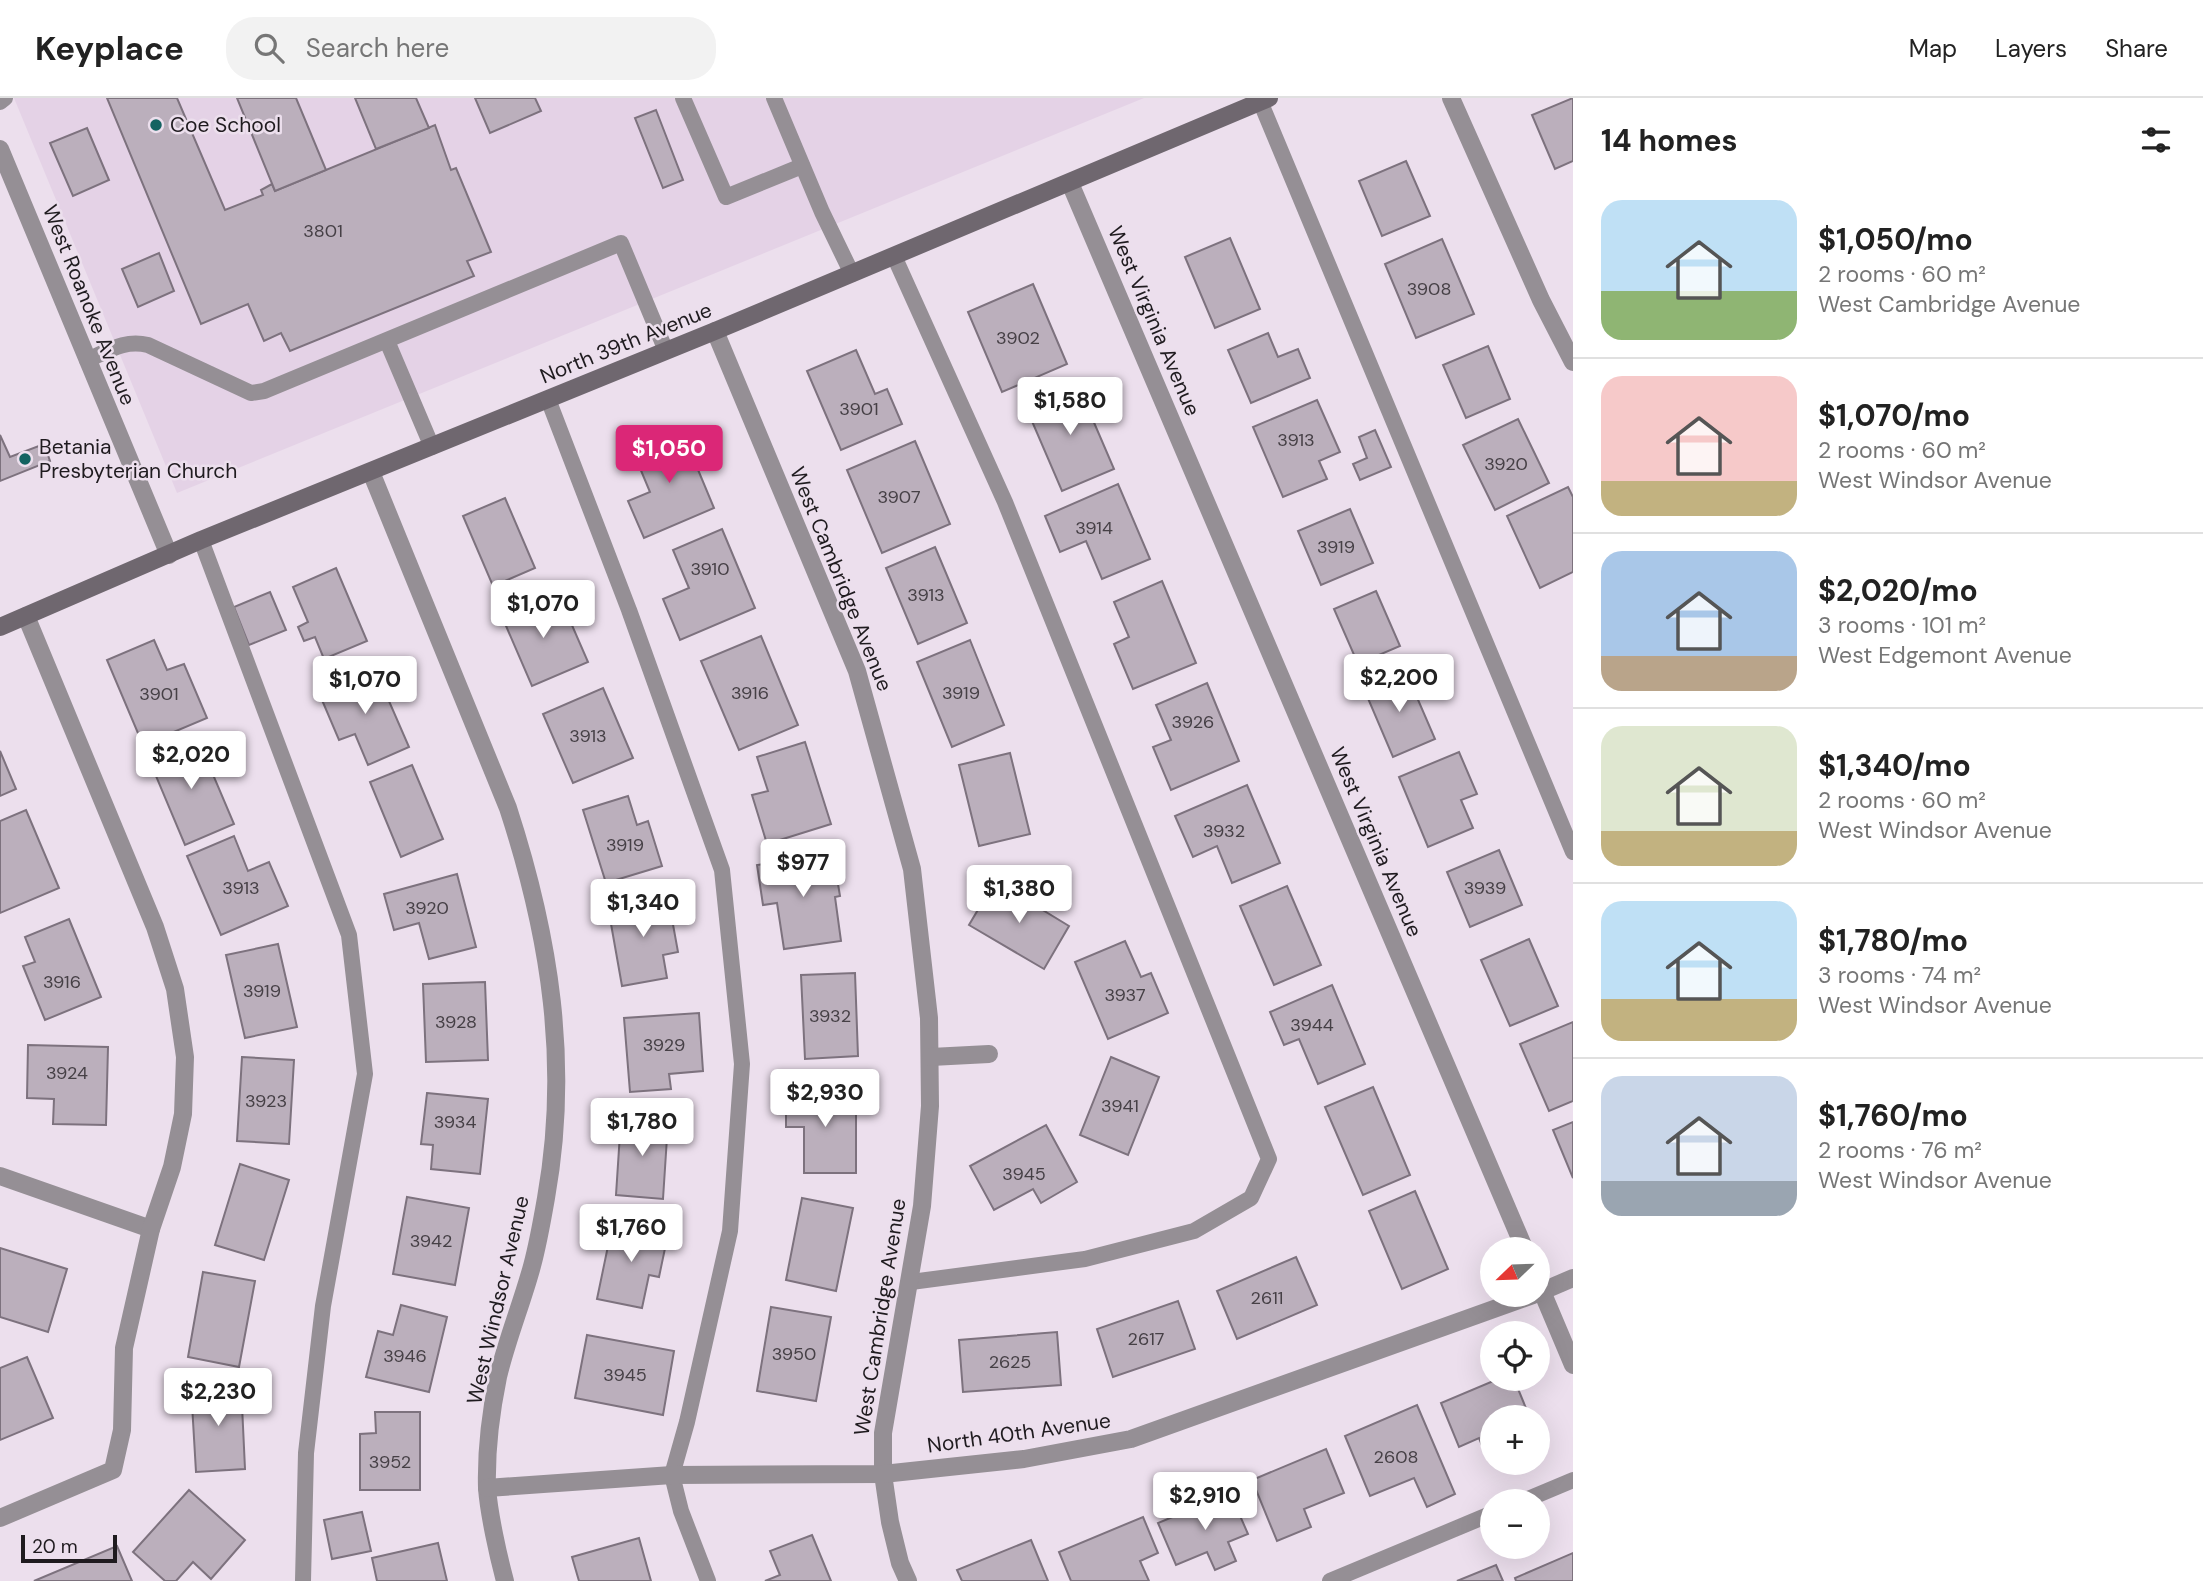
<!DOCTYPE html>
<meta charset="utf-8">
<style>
body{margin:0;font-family:"DM Sans",sans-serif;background:#f2f2f2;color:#222;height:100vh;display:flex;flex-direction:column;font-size:26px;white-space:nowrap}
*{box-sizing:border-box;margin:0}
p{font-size:23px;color:#767676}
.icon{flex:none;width:38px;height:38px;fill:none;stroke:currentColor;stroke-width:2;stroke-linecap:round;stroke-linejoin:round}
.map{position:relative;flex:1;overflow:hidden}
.panel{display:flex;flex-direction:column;background:#fff;width:630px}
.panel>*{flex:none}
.needle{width:46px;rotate:247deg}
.buttons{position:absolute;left:1480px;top:1139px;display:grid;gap:14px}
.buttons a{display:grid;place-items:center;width:70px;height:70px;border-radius:50%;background:#fff;box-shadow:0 7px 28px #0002;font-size:35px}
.scale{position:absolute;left:21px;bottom:18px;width:96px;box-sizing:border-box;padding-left:7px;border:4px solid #1f1b1f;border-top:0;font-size:19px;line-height:24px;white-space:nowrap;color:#1f1b1f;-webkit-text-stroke:5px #ecdfed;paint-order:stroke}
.price{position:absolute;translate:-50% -60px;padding:0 16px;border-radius:7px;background:#fff;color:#222;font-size:23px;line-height:46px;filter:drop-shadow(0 2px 4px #0008)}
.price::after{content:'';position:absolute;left:50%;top:42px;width:21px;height:16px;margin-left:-10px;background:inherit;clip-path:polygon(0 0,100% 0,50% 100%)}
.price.on{background:#db2777;color:#fff}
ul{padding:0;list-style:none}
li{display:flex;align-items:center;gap:21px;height:175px;padding:0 28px}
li+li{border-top:2px solid #e0e0e0}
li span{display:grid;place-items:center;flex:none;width:196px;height:140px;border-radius:21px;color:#555}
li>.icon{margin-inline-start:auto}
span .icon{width:84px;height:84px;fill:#fffc;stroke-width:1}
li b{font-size:30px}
h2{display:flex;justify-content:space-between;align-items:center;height:84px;padding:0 28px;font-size:30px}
header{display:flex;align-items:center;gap:42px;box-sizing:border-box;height:98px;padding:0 35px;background:#fff;border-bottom:2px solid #e0e0e0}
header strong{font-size:33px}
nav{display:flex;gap:38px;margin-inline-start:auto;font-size:24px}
.search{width:490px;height:63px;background:#f2f2f2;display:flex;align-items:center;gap:18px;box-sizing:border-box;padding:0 24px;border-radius:28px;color:#767676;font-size:26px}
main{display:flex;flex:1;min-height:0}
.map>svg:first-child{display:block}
</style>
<header>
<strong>Keyplace</strong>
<div class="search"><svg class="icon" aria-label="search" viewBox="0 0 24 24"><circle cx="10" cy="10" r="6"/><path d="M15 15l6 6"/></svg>Search here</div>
<nav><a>Map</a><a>Layers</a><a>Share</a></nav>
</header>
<main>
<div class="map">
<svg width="1573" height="1483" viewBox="0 0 1573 1483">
<rect width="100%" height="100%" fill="#ecdfed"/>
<polygon fill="#e4d2e6" points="14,0 1144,0 177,395"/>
<g fill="#bbafbc" stroke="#7d727e" stroke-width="2">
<polygon points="107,0 177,0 225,112 263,97 261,92 272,86 275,93 435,27 451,72 456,70 491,154 467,163 474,178 290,253 281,235 264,243 248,206 201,226"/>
<polygon points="237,0 296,0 326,72 275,93"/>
<polygon points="355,0 416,0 429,30 376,51"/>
<polygon points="475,0 535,0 541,13 490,35"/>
<polygon points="1573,0 1573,63 1555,71 1532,17"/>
<polygon points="656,12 683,82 663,90 635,20"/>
<polygon points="87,30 109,82 73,98 50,45"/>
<polygon points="1406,63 1430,118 1382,138 1359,83"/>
<polygon points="1230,140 1260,211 1215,230 1185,159"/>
<polygon points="1442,141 1474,216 1416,240 1385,166"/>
<polygon points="159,155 174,193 138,209 122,171"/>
<polygon points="1033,186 1067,266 1002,294 968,214"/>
<polygon points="1268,235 1278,259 1298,251 1310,280 1251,305 1228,252"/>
<polygon points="1488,248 1510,301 1466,320 1443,267"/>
<polygon points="856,252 875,296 887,291 902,326 841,352 807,273"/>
<polygon points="1077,285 1114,371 1062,393 1025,307"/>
<polygon points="1317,302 1340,354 1319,363 1327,381 1283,399 1253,329"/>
<polygon points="1518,321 1549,385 1495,412 1463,347"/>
<polygon points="681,331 714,410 644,440 628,403 650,394 632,351"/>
<polygon points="1375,332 1391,369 1360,382 1353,366 1367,360 1359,339"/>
<polygon points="0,337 10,359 44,346 50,363 0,383"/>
<polygon points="915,343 950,426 882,455 847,372"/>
<polygon points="1118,386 1150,461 1102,481 1086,443 1060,454 1045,418"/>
<polygon points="1568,389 1573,399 1573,474 1540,490 1507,418"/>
<polygon points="505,400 535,470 493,488 463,418"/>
<polygon points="1350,411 1373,465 1321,487 1298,433"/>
<polygon points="722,431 755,510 680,542 663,501 689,490 673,452"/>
<polygon points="935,449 967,525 918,546 886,470"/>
<polygon points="336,470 367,543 324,561 315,539 304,543 298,529 308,524 293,489"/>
<polygon points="1162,483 1196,565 1133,591 1114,546 1129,539 1114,504"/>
<polygon points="1376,493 1400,548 1358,566 1334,511"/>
<polygon points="270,494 286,532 249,547 234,509"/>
<polygon points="543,496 555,523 568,518 588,564 532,588 500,514"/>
<polygon points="761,538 798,627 739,652 701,563"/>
<polygon points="154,542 167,572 184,566 207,620 143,647 107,562"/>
<polygon points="970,542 1004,627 952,649 917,564"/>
<polygon points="375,571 409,649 368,667 355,636 339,642 319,595"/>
<polygon points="1406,574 1435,641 1393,659 1364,591"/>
<polygon points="1207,585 1239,663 1171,692 1153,649 1171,642 1156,607"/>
<polygon points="603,590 633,660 573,685 543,616"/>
<polygon points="197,639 234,726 185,747 148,659"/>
<polygon points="805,644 831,726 767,746 752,697 768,693 757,659"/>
<polygon points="0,653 16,691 0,698"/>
<polygon points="1459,654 1477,696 1461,702 1473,730 1428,749 1399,679"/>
<polygon points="1010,655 1030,736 979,748 959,667"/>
<polygon points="412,667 443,741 401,759 370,684"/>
<polygon points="1247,687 1280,765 1232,785 1217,748 1193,759 1175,718"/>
<polygon points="628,698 637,727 648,723 662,768 606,785 583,712"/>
<polygon points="26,712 59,790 0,815 0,723"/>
<polygon points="234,738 248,773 269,764 288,808 221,837 187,758"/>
<polygon points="1499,752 1522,807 1470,829 1447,774"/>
<polygon points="833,756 840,798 835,799 841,843 784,851 777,805 763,807 757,767"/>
<polygon points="457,776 476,849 429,861 419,825 394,832 384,796"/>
<polygon points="995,783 1069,828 1044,871 969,827"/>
<polygon points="1287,788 1321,867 1274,887 1240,808"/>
<polygon points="668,799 678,854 663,857 667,880 622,888 608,809"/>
<polygon points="69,821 101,899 45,922 23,868 35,864 25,839"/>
<polygon points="1529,841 1558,908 1510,928 1481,862"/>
<polygon points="1125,843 1141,879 1151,875 1168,915 1108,941 1075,864"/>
<polygon points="278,846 297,929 245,940 226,857"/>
<polygon points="855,875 858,958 805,961 801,877"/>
<polygon points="485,884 488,962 426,964 423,886"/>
<polygon points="1332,887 1365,966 1318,986 1299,941 1284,947 1270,914"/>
<polygon points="699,915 703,973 669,976 671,991 630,994 624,920"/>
<polygon points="1573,924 1573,1003 1549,1013 1520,946"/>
<polygon points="28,947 108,949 106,1027 53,1026 54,1001 27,1000"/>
<polygon points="242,959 294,962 289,1046 237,1043"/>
<polygon points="1111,959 1159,979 1128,1057 1080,1037"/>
<polygon points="1373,989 1410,1077 1363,1097 1325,1009"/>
<polygon points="786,993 856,993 856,1075 804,1075 804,1029 786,1029"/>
<polygon points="427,995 488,1001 480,1076 431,1071 433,1047 421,1046"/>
<polygon points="621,1020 668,1024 663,1101 616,1097"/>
<polygon points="1573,1024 1573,1080 1553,1032"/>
<polygon points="1046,1027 1077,1084 1041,1105 1033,1091 994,1112 970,1068"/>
<polygon points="240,1066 289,1082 264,1162 215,1147"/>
<polygon points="1415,1093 1448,1171 1402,1191 1369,1113"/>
<polygon points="407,1099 469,1110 455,1187 393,1176"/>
<polygon points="802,1100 853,1110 836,1193 786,1182"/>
<polygon points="613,1124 668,1136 659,1179 649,1177 642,1210 597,1201"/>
<polygon points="0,1150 67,1171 48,1234 0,1219"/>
<polygon points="1296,1159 1317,1207 1237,1241 1217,1193"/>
<polygon points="203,1174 255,1183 239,1269 188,1259"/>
<polygon points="1178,1203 1195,1251 1113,1279 1097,1231"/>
<polygon points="401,1207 447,1219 429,1294 366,1279 378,1233 393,1237"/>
<polygon points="771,1209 831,1219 816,1303 757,1293"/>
<polygon points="1057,1234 1061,1287 963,1294 959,1242"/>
<polygon points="587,1237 674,1253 663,1317 575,1300"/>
<polygon points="27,1259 53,1320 0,1342 0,1270"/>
<polygon points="1498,1281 1514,1281 1530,1320 1493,1320 1493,1360 1488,1362 1479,1340 1459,1349 1441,1305"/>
<polygon points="241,1286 245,1371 196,1374 191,1289"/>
<polygon points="1417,1307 1455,1396 1427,1409 1414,1380 1370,1398 1345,1338"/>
<polygon points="375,1314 420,1314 420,1392 360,1392 360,1336 376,1335"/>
<polygon points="1326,1351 1344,1395 1304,1411 1311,1429 1277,1443 1252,1382"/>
<polygon points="189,1392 245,1442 211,1481 193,1464 176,1483 165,1483 133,1454"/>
<polygon points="1230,1395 1248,1436 1228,1444 1236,1463 1215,1472 1207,1454 1176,1467 1158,1425"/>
<polygon points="362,1414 371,1453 332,1461 324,1422"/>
<polygon points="1143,1419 1158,1455 1140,1463 1149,1483 1071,1483 1059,1454"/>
<polygon points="812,1437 831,1483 765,1483 780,1477 770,1453"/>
<polygon points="639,1440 651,1483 579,1483 572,1459"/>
<polygon points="1031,1442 1048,1483 962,1483 957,1472"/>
<polygon points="438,1445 447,1483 377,1483 372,1460"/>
<polygon points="117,1448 132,1483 34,1483"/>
<polygon points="1573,1455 1573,1483 1516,1483 1515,1480"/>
<polygon points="1496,1467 1503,1483 1457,1483"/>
</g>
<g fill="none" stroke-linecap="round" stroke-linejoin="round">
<g stroke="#958f95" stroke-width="16">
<polyline points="683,0 726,99 802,68"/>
<polyline points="774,0 822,114 852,176"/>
<polyline points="1260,3 1573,754"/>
<polyline points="0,4 5,0"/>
<polyline points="894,158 1005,404 1269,1061 1251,1100 1194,1133 1085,1161 911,1184"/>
<polyline points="387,243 432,349"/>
<path d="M87,262C108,253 125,241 148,247L251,295L264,293L621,145L666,253"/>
<polyline points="548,301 629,512 722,772 742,966 730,1133 687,1324 672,1377 681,1413 708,1483"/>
<polyline points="201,442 349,837 365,976 323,1208 306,1355 303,1483"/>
<polyline points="1521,1404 1573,1382"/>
<polyline points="1330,1483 1493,1415"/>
</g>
<g stroke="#958f95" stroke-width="18">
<polyline points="1451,0 1541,202 1573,264"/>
<polyline points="0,51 169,457"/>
<polyline points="1070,85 1525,1152"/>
<polyline points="715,233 857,573 912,771 929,920 930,1008 922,1108 883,1335 883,1376 890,1424 900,1465 908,1483"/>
<path d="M371,374L508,710C550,839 570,966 546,1100C542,1123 538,1146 532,1168C522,1205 507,1241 498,1279C491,1313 486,1354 487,1390C489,1416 498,1457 505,1483"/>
<polyline points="931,959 989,956"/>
<polyline points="0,1078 151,1131"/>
<polyline points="1538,1184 1573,1267"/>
<polyline points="1538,1195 1573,1180"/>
<polyline points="487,1390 672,1377 883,1376 1024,1361 1131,1341 1533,1197"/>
<polyline points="0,1420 113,1372 122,1332 124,1250 151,1131 172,1069 183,1016 185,959 175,891 155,829 26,518"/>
</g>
<polyline stroke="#6f676f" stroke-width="18" points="0,529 201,442 715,233 1269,0"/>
</g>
<g fill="#136361" stroke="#ecdfed" stroke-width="2.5">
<circle cx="156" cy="27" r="7"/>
<circle cx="25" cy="361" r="7"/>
</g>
<g text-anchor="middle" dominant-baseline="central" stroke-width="5" stroke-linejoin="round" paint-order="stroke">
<g font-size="18" fill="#464046">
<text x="323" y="133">3801</text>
<text x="1429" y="191">3908</text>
<text x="1018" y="240">3902</text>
<text x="859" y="311">3901</text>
<text x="1296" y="342">3913</text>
<text x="1506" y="366">3920</text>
<text x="899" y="399">3907</text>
<text x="1094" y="430">3914</text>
<text x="1336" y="449">3919</text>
<text x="710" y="471">3910</text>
<text x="926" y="497">3913</text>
<text x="750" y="595">3916</text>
<text x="961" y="595">3919</text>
<text x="159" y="596">3901</text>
<text x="1193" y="624">3926</text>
<text x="588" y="638">3913</text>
<text x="1224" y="733">3932</text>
<text x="625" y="747">3919</text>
<text x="241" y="790">3913</text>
<text x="1485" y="790">3939</text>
<text x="427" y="810">3920</text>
<text x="62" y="884">3916</text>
<text x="262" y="893">3919</text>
<text x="1125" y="897">3937</text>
<text x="830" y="918">3932</text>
<text x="456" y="924">3928</text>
<text x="1312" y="927">3944</text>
<text x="664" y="947">3929</text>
<text x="67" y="975">3924</text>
<text x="266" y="1003">3923</text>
<text x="1120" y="1008">3941</text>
<text x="455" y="1024">3934</text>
<text x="1024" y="1076">3945</text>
<text x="431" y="1143">3942</text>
<text x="1267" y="1200">2611</text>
<text x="1146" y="1241">2617</text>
<text x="794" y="1256">3950</text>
<text x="405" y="1258">3946</text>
<text x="1010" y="1264">2625</text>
<text x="625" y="1277">3945</text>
<text x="1396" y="1359">2608</text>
<text x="390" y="1364">3952</text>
</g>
<g font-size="21" fill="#1f1b1f" stroke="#ecdfed" text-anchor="start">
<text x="170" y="27">Coe School</text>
<text x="39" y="349">Betania<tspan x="39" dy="24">Presbyterian Church</tspan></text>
</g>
<g font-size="21" fill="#1f1b1f" stroke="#ecdfed">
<text transform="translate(89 207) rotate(68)">West Roanoke Avenue</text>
<text transform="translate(1154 223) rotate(67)">West Virginia Avenue</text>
<text transform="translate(626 245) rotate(-22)">North 39th Avenue</text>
<text transform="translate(841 481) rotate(68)">West Cambridge Avenue</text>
<text transform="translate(1376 744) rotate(67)">West Virginia Avenue</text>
<text transform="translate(498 1202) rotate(-77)">West Windsor Avenue</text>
<text transform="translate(880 1219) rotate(-81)">West Cambridge Avenue</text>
<text transform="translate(1019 1335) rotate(-8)">North 40th Avenue</text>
</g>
</g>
</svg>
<div class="buttons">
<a><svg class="needle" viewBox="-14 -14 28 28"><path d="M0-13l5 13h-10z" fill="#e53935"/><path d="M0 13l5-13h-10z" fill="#767676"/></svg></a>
<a><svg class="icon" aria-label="locate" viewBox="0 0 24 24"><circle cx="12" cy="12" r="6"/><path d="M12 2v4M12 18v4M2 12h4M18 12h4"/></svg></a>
<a>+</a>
<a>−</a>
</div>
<div class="scale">20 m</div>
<b class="price" style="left:1070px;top:339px">$1,580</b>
<b class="price on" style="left:669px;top:387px">$1,050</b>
<b class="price" style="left:543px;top:542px">$1,070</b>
<b class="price" style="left:1399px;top:616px">$2,200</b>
<b class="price" style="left:365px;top:618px">$1,070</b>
<b class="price" style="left:191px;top:693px">$2,020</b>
<b class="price" style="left:803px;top:801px">$977</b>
<b class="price" style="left:1019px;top:827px">$1,380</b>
<b class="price" style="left:643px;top:841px">$1,340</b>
<b class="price" style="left:825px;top:1031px">$2,930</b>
<b class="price" style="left:642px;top:1060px">$1,780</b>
<b class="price" style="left:631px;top:1166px">$1,760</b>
<b class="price" style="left:218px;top:1330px">$2,230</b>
<b class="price" style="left:1205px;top:1434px">$2,910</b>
</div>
<section class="panel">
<h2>14 homes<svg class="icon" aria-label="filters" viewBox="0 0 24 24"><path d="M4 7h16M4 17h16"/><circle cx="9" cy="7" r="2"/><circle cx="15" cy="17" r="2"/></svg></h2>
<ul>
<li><span style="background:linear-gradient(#bfe0f5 65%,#8fb573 0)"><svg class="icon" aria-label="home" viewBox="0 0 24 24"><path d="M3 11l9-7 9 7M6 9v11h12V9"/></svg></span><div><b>$1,050/mo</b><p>2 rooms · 60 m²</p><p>West Cambridge Avenue</p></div></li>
<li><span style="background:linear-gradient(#f6c9c9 75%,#c2b280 0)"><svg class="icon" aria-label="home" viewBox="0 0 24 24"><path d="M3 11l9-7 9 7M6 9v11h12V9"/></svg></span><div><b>$1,070/mo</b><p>2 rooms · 60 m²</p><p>West Windsor Avenue</p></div></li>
<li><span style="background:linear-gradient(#a9c7e8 75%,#b9a48a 0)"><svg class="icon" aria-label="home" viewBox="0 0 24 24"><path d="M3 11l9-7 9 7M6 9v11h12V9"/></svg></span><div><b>$2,020/mo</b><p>3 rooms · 101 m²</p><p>West Edgemont Avenue</p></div></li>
<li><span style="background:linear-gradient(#dfe7d0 75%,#c2b280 0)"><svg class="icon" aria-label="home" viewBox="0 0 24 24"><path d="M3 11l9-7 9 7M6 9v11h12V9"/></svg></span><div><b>$1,340/mo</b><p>2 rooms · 60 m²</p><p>West Windsor Avenue</p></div></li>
<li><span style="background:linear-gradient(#bfe0f5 70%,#c2b280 0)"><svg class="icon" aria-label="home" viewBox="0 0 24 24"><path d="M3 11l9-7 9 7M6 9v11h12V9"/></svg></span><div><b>$1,780/mo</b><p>3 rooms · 74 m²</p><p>West Windsor Avenue</p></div></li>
<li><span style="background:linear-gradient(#c9d6e8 75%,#9aa5b1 0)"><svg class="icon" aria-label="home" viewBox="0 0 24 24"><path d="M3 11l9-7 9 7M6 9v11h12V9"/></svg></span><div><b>$1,760/mo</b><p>2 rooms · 76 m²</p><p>West Windsor Avenue</p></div></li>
</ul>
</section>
</main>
